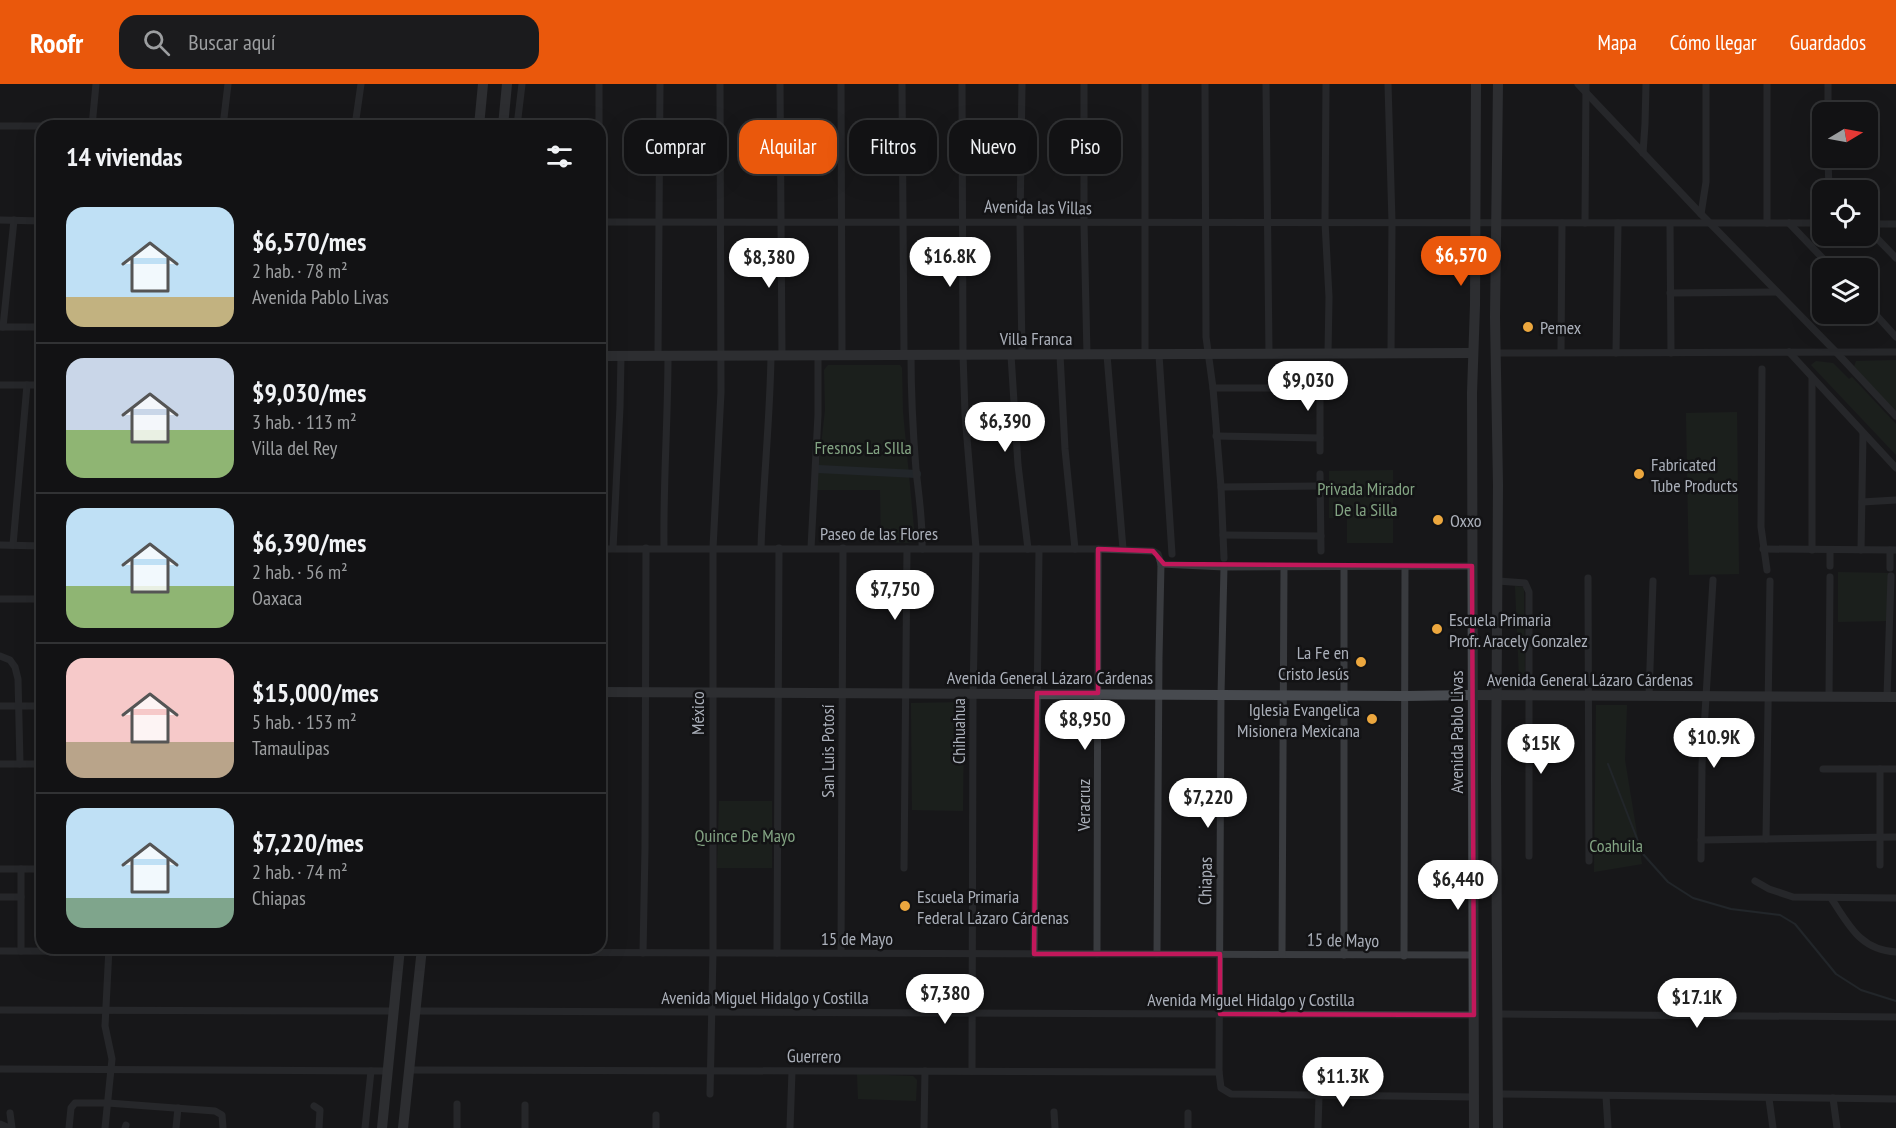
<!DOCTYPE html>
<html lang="es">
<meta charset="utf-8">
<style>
body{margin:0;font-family:"PT Sans Narrow",sans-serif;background:#1b1b1d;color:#f1f3f6;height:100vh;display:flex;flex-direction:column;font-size:22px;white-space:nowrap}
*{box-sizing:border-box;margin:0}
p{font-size:20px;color:#9c9ea0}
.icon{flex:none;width:33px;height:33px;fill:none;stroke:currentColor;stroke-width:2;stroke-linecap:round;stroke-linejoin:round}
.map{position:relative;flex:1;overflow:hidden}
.side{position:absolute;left:36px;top:36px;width:570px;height:834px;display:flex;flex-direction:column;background:#121214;border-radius:18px;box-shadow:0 6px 24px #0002,0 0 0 2px #313234}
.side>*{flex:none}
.top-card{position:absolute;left:624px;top:36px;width:570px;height:54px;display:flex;gap:12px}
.needle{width:39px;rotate:80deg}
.buttons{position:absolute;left:1812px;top:18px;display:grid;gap:12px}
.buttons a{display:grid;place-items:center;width:66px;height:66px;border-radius:12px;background:#121214;box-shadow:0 6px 24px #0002,0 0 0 2px #313234;font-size:30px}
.price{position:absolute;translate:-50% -51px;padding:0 14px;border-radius:21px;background:#fff;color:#222;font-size:20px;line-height:39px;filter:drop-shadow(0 2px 3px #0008)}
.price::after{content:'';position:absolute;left:50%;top:36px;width:18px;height:14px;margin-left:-9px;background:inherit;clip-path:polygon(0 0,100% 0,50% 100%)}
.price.selected{background:#ea580c;color:#fff}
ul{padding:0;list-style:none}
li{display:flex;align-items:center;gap:18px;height:150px;padding:0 30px}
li+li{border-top:2px solid #313234}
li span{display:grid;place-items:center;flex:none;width:168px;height:120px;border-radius:18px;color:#555}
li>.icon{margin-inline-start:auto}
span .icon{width:72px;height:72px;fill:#fffc;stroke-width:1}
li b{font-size:26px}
h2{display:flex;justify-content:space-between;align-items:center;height:72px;padding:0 30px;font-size:26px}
.tag{padding:0 21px;border-radius:18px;background:#121214;box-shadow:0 6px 24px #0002,0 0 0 2px #313234;font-size:21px;line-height:54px}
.tag.selected{background:#ea580c;color:#fff}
header{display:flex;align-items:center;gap:36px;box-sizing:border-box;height:84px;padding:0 30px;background:#ea580c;color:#fff}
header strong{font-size:28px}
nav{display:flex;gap:33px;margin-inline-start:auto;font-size:21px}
.search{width:420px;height:54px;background:#1b1b1d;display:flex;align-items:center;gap:15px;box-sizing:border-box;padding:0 21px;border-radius:18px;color:#9c9ea0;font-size:22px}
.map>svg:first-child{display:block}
</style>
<header>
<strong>Roofr</strong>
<div class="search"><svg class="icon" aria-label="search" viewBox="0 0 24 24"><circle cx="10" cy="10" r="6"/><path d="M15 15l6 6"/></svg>Buscar aquí</div>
<nav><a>Mapa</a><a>Cómo llegar</a><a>Guardados</a></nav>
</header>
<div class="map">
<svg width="1896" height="1044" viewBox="0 0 1896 1044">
<rect width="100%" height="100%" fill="#18181a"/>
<g fill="#202821">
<polygon points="1896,276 1896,328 1854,283 1856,277"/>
<polygon points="1816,277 1833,279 1849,295 1852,293 1896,340 1896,371 1811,281"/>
<polygon points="828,281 900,281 902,284 903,328 915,455 911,459 881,458 880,406 816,406 825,326 824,286"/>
<polygon points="1737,328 1739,490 1689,491 1686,329"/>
<polygon points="1393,386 1393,459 1347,459 1347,434 1329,434 1329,387"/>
<polygon points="1838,488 1890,489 1889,537 1838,538"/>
<polygon points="1515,502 1524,503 1525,597 1519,593"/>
<polygon points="964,618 963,727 912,726 911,619"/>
<polygon points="1596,621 1627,621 1625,676 1642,780 1594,788"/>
<polygon points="719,717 772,717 772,784 717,784"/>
<polygon points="857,990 913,992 917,996 916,1017 858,1015"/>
</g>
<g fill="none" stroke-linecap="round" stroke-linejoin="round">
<polyline stroke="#2f383e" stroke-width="2" points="1608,680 1643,770 1668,798 1693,814 1731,825 1780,831 1795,840 1836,890 1861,906 1896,917"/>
<polyline stroke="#2f383e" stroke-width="8" points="818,385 917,390"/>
<g stroke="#393b3f" stroke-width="7">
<polyline points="780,0 782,272"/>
<polyline points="841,0 842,272"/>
<polyline points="902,0 904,270"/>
<polyline points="962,0 963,270 965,330 976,464 973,610 972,987"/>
<polyline points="1022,0 1020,138 1022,271"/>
<polyline points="1084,0 1084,139 1087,271"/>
<polyline points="1145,0 1145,271"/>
<polyline points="1205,0 1206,253 1213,304 1221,403 1224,474"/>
<polyline points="1266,0 1269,270"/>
<polyline points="1326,0 1325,138 1329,213 1328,269"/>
<polyline points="1388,0 1392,138 1391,270"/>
<polyline points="1578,0 1701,130 1837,269 1896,332"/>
<polyline points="1828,28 1828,0"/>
<polyline points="0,42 42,42"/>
<polyline points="92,42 96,0"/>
<polyline points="125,42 296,42"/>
<polyline points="223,42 228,0"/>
<polyline points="355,42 361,0"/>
<polyline points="517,42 522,0"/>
<polyline points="599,42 599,0"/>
<polyline points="1643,69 1645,40 1646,0"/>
<polyline points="1828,74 1829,106"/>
<polyline points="1701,130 1706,98 1706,0"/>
<polyline points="0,136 42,137"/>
<polyline points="600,138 1822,139"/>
<polyline points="1585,139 1586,0"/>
<polyline points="1767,139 1767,0"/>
<polyline points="1789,139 1832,184"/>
<polyline points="1670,140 1671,269"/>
<polyline points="1868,140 1896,140"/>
<polyline points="1868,145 1896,174"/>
<polyline points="1670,209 1777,208"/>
<polyline points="1868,222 1896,253"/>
<polyline points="0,243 42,243"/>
<polyline points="3,243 14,136"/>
<polyline points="1561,268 1562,139"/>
<polyline points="1789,268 1896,384"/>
<polyline points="1495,269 1896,268"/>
<polyline points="1616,269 1618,139"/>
<polyline points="658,271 660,0"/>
<path d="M911,271C911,310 913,348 916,386C919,413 923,438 922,465"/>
<polyline points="1011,271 1018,381 1028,465"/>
<polyline points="1060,271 1065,365 1075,465"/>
<polyline points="1107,271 1123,465"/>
<polyline points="1159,271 1172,470"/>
<polyline points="1762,285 1761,443 1767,486"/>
<polyline points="0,301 42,301"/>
<polyline points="1213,304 1320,304"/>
<polyline points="1216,352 1320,354"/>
<polyline points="1320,367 1320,289"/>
<polyline points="1320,390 1321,467"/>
<polyline points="1221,403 1321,402"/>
<polyline points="1862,418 1896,416"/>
<polyline points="1223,451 1321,452"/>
<polyline points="0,461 42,462"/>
<polyline points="13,461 27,301"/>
<polyline points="613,464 620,323 621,272"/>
<path d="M664,464C663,400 668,336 668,272"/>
<path d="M761,464C763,400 770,336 771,272"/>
<polyline points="811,464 818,331 818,272"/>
<polyline points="600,465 1098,465 1153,467 1158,470 1161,480 1159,574 1157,870"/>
<polyline points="1763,465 1896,466"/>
<polyline points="1812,466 1812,295"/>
<polyline points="1830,466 1830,482"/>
<polyline points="1861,466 1863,349"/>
<polyline points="1161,480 1224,483 1472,482"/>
<polyline points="1224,483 1221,610 1219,988 1221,1004 1231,1010 1475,1013"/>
<polyline points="1344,483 1344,871"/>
<polyline points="1890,484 1890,466"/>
<polyline points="1588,494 1589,777"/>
<polyline points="1498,497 1525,499 1529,508 1529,772"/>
<polyline points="0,515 42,515"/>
<polyline points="0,572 10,576 15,583 18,595 20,680"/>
<polyline points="1649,612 1653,497"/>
<polyline points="1829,613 1830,493"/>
<polyline points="1887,613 1891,492"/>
<polyline points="0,622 42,622"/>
<polyline points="0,680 42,680"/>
<polyline points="1823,685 1896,685"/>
<polyline points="1766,755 1770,497"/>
<polyline points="1701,756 1896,753"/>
<polyline points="1701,775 1702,680 1713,496"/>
<polyline points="1880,781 1880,685"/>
<polyline points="904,784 907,465"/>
<polyline points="0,785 42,785"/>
<polyline points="21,785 21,867"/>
<polyline points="1755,797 1769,805 1793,813 1896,814"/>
<polyline points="0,813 21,813"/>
<path d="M1831,814C1849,841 1860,866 1896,868"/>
<polyline points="0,867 399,868"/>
<polyline points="421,868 1473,871"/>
<polyline points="643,869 645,764 646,464"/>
<polyline points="777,869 779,464"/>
<polyline points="841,869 843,464"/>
<polyline points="1034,870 1039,465"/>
<polyline points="1097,870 1098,465"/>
<polyline points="1282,870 1284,483"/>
<polyline points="1404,872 1405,483"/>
<polyline points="0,926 394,927"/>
<polyline points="415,927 1474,931"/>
<polyline points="1498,930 1896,933"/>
<polyline points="1700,932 1700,909"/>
<polyline points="0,985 388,987"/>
<polyline points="409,986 1219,988"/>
<polyline points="710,1010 713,868 713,464 721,308 720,0"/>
<polyline points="1498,1010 1896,1015"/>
<polyline points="1606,1012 1608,1044"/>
<polyline points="1833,1014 1837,1044"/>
<polyline points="1769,1015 1773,1044"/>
<polyline points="314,1022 320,1026 319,1044"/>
<polyline points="1054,1028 1055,1044"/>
<polyline points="10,1029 12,1044"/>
<polyline points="1188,1029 1188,1044"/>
<polyline points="656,1031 656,1044"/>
<polyline points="0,1040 9,1044"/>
<polyline points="69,1044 71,1024 75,1019 108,1019 215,1027 222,1031 223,1044"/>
<polyline points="105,1044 112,975 105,942 109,864"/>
<polyline points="125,1044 126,1041"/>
<polyline points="176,1044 178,1024"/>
<polyline points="365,1044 371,987"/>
<polyline points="457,1044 457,1020"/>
<polyline points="525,1044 525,1021"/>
<polyline points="790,1044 792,987"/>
<polyline points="924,1044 925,987"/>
<polyline points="1318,1044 1319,1012"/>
</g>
<g stroke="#474a4f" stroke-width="10">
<polyline points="479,42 483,0"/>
<polyline points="503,42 507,0"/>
<polyline points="600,272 1472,269"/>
<polyline points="600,608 1405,612 1472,611 1896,613"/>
<polyline points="382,1044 400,864"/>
<polyline points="403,1044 422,864"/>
<polyline points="1474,1044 1472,309 1475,221 1476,0"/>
<polyline points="1498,1044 1496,696 1498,401 1495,233 1498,0"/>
</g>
</g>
<path d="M0 0H1896V1044H0ZM1098,465L1153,467L1164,480L1472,482L1474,931L1220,930V870H1034L1037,609H1098Z" fill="#18181a" fill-opacity=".55" fill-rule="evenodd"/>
<path fill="none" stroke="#c2185b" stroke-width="4.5" stroke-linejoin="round" d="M1098,465L1153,467L1164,480L1472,482L1474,931L1220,930V870H1034L1037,609H1098Z"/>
<g fill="#eca73e" stroke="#131315" stroke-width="2">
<circle cx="1528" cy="243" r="6"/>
<circle cx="1639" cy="390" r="6"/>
<circle cx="1438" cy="436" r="6"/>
<circle cx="1437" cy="545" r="6"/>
<circle cx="1361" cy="578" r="6"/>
<circle cx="1372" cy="635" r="6"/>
<circle cx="905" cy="822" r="6"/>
</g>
<g text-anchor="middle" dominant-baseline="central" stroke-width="5" stroke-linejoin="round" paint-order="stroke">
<g font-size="18" fill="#abb0ba" stroke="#131315">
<text transform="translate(1038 123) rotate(1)">Avenida las Villas</text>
<text x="1036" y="254">Villa Franca</text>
<text x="879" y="449">Paseo de las Flores</text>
<text x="1050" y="593">Avenida General Lázaro Cárdenas</text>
<text x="1590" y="595">Avenida General Lázaro Cárdenas</text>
<text transform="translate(697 629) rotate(-90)">México</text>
<text transform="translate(958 647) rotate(-90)">Chihuahua</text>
<text transform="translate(1456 648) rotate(-90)">Avenida Pablo Livas</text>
<text transform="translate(827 667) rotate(-90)">San Luis Potosí</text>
<text transform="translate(1083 721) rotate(-90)">Veracruz</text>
<text transform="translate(1205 797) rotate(-89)">Chiapas</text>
<text x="857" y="854">15 de Mayo</text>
<text transform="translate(1343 856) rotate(1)">15 de Mayo</text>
<text x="765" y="913">Avenida Miguel Hidalgo y Costilla</text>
<text x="1251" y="915">Avenida Miguel Hidalgo y Costilla</text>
<text transform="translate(814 972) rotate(1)">Guerrero</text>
</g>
<g font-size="18" fill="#abb0ba" stroke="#131315" text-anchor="start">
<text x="1540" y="243">Pemex</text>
<text x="1651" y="380">Fabricated<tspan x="1651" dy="21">Tube Products</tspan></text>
<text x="1450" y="436">Oxxo</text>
<text x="1449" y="535">Escuela Primaria<tspan x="1449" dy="21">Profr. Aracely Gonzalez</tspan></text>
<text x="1349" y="568" text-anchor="end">La Fe en<tspan x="1349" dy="21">Cristo Jesús</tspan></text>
<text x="1360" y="625" text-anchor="end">Iglesia Evangelica<tspan x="1360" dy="21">Misionera Mexicana</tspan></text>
<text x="917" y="812">Escuela Primaria<tspan x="917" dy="21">Federal Lázaro Cárdenas</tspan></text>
</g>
<g font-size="18" fill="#83a483" stroke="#131315">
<text x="863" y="363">Fresnos La SIlla</text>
<text x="1366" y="404">Privada Mirador<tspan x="1366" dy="21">De la Silla</tspan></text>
<text x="745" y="751">Quince De Mayo</text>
<text x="1616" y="761">Coahuila</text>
</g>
</g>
</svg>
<div class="buttons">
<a><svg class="needle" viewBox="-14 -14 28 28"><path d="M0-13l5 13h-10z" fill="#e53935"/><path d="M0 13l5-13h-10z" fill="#9c9ea0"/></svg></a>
<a><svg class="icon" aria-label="locate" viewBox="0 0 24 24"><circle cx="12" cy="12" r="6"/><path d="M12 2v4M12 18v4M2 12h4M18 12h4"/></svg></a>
<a><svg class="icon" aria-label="layers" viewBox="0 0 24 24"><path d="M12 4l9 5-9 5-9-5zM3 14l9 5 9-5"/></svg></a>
</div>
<b class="price selected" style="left:1461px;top:203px">$6,570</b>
<b class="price" style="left:950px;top:204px">$16.8K</b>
<b class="price" style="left:769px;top:205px">$8,380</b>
<b class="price" style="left:1308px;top:328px">$9,030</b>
<b class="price" style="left:1005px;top:369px">$6,390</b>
<b class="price" style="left:895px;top:537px">$7,750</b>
<b class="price" style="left:1085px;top:667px">$8,950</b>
<b class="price" style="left:1714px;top:685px">$10.9K</b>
<b class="price" style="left:1541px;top:691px">$15K</b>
<b class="price" style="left:1208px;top:745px">$7,220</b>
<b class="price" style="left:1458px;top:827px">$6,440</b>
<b class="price" style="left:945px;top:941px">$7,380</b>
<b class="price" style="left:1697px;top:945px">$17.1K</b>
<b class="price" style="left:1343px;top:1024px">$11.3K</b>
<div class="top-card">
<a class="tag">Comprar</a>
<a class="tag selected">Alquilar</a>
<a class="tag">Filtros</a>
<a class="tag">Nuevo</a>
<a class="tag">Piso</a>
</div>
<section class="side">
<h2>14 viviendas<svg class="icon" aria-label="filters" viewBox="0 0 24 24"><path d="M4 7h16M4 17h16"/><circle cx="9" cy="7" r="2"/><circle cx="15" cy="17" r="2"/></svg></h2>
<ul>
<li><span style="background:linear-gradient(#bfe0f5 75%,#c2b280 0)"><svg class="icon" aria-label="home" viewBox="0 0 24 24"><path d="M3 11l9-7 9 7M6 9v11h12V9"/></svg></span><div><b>$6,570/mes</b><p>2 hab. · 78 m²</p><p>Avenida Pablo Livas</p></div></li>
<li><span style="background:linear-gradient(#c9d6e8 60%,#8fb573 0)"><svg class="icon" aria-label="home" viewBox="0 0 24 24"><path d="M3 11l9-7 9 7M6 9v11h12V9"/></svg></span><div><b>$9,030/mes</b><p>3 hab. · 113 m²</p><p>Villa del Rey</p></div></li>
<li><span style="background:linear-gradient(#bfe0f5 65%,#8fb573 0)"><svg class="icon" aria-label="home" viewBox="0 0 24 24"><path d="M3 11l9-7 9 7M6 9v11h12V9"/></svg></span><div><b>$6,390/mes</b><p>2 hab. · 56 m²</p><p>Oaxaca</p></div></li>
<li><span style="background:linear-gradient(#f6c9c9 70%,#b9a48a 0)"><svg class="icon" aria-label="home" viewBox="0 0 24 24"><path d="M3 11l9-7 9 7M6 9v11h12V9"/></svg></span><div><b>$15,000/mes</b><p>5 hab. · 153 m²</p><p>Tamaulipas</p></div></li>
<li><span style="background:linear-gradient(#bfe0f5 75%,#7fa58c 0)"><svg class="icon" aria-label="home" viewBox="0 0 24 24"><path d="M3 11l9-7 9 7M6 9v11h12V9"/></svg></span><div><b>$7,220/mes</b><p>2 hab. · 74 m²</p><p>Chiapas</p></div></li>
</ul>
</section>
</div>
